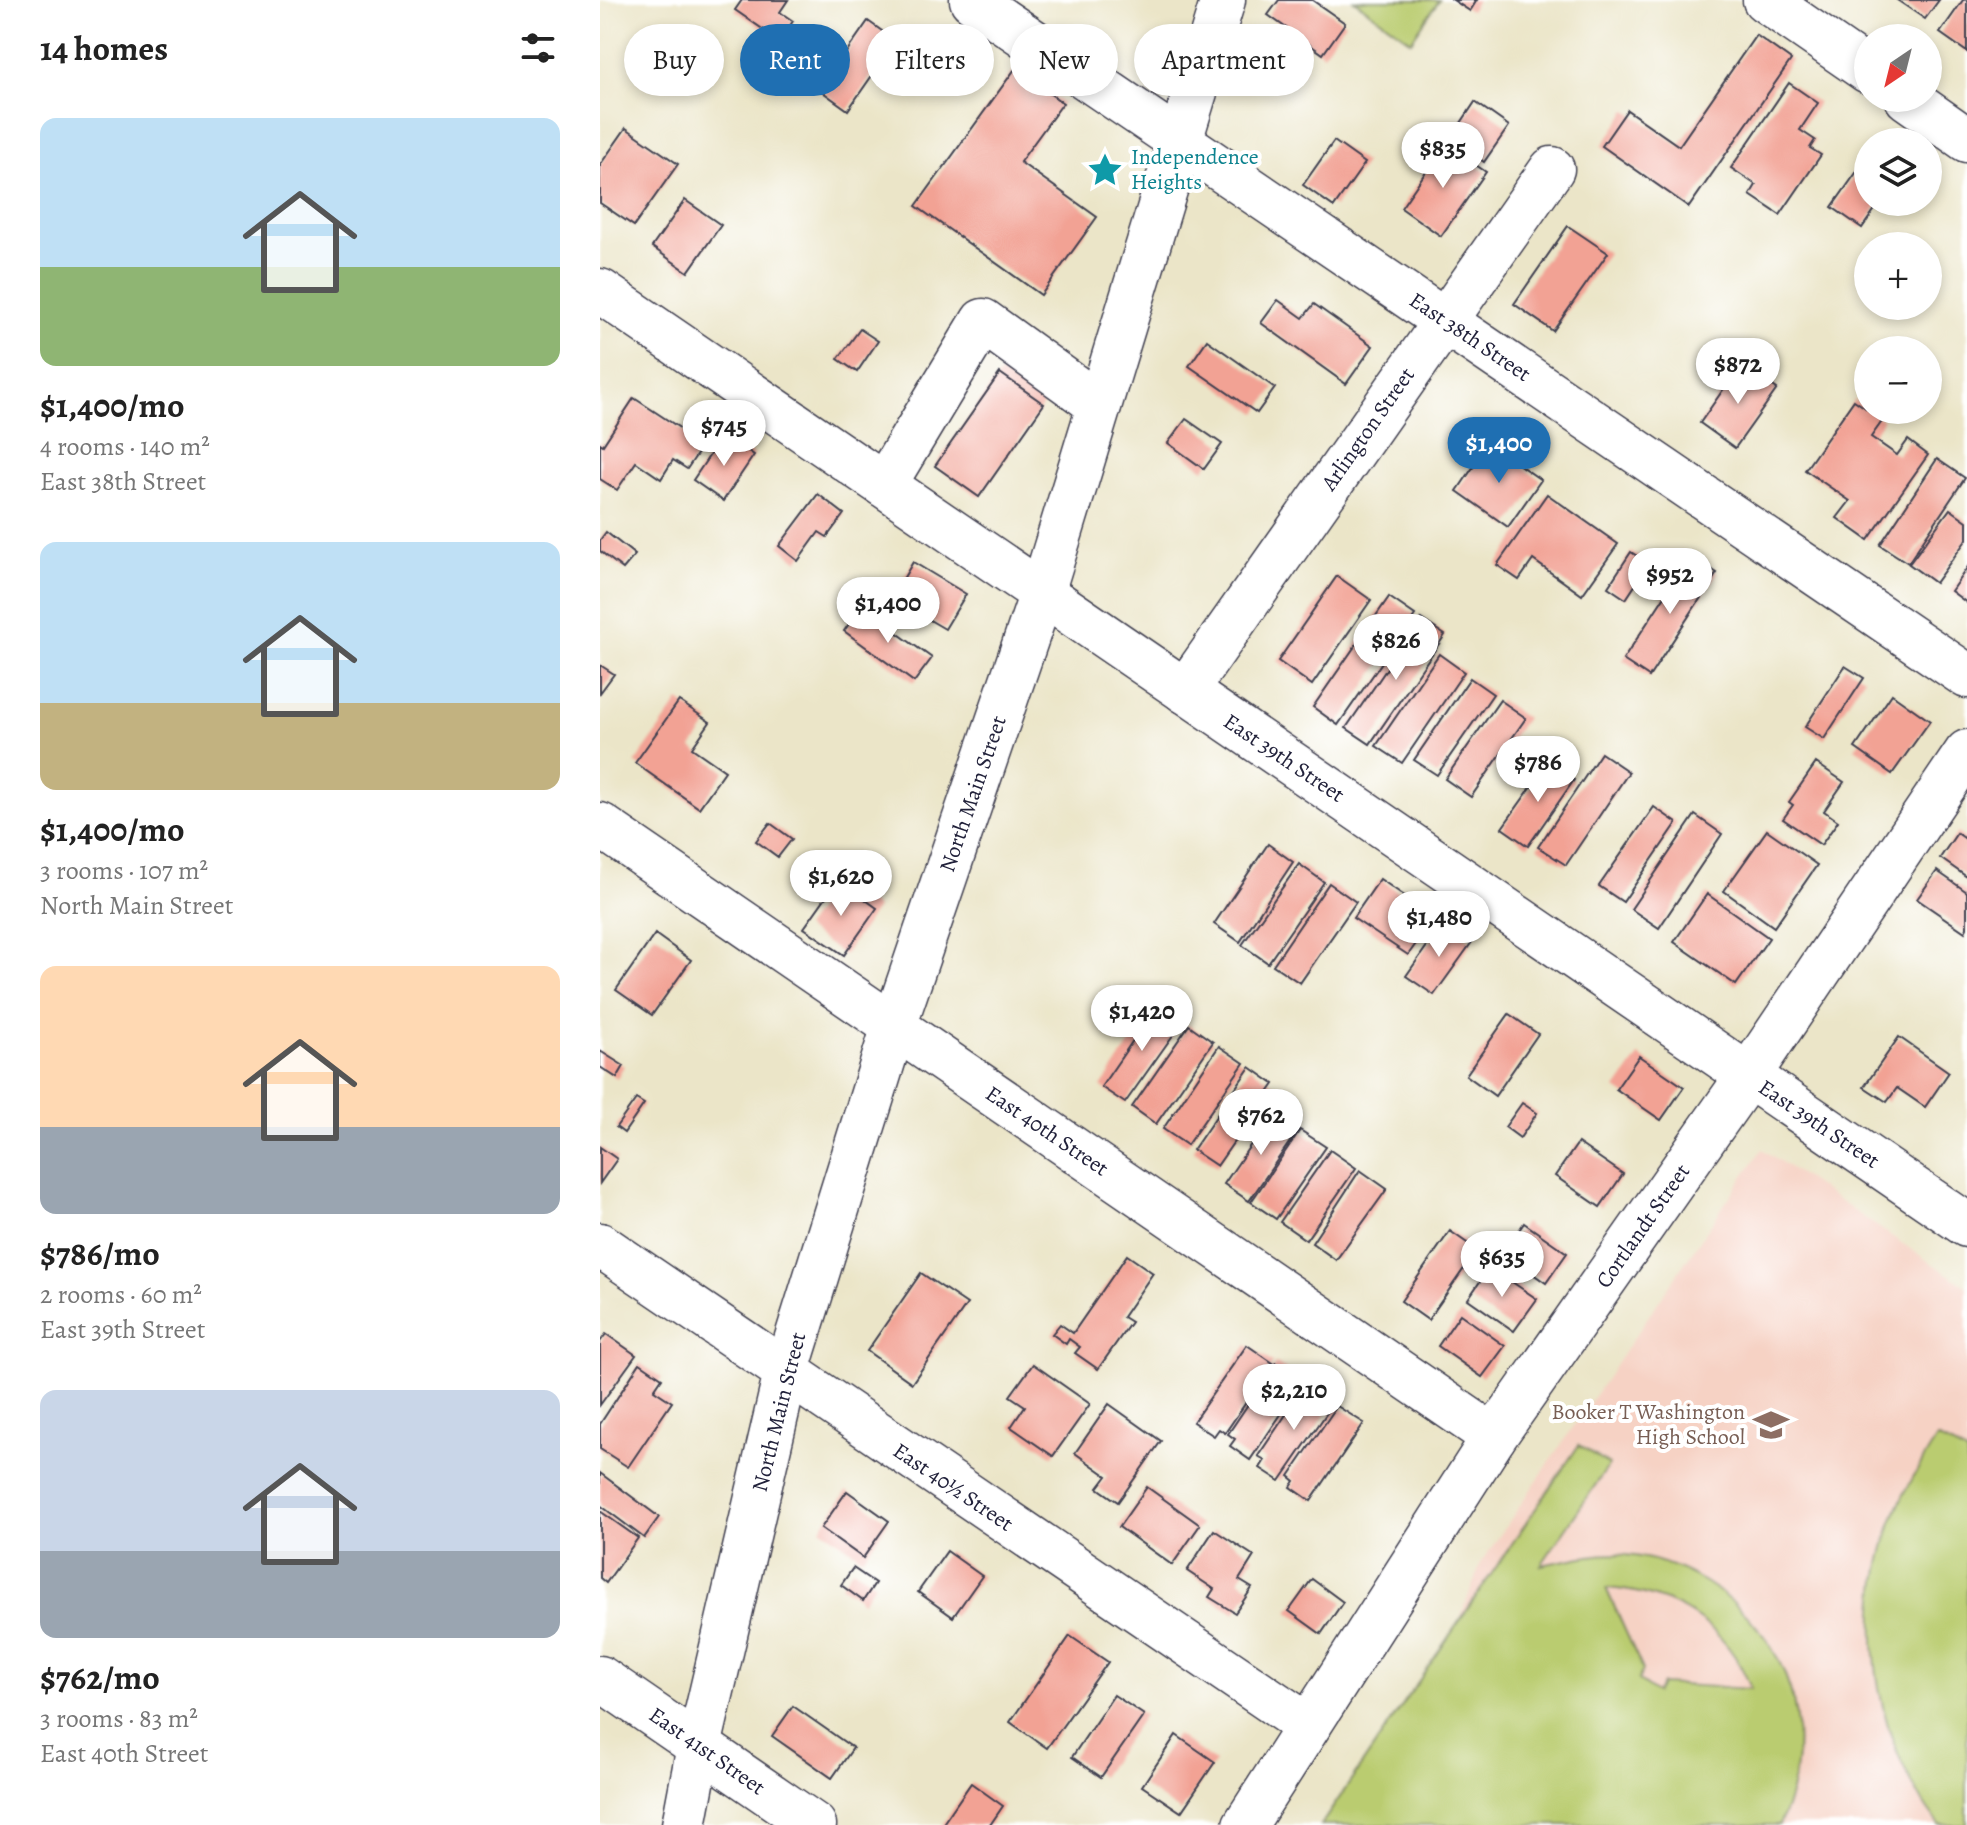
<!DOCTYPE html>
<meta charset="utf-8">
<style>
body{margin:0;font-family:Alegreya,serif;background:#f2f2f2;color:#222;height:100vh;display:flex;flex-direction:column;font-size:30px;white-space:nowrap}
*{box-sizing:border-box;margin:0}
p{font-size:26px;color:#767676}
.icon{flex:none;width:44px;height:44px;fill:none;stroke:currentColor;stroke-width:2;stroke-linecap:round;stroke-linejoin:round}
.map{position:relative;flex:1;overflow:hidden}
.drawer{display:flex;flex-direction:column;background:#fff;width:600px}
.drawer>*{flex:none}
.banner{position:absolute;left:24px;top:24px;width:760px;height:72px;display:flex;gap:16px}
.needle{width:52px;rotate:215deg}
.buttons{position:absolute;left:1254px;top:24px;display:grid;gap:16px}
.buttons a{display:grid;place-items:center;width:88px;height:88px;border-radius:50%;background:#fff;box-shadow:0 4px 12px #0003;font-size:40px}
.price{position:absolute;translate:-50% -68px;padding:0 18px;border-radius:28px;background:#fff;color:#222;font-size:26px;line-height:52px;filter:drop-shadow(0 2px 4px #0008)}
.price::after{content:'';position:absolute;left:50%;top:48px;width:24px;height:18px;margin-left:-12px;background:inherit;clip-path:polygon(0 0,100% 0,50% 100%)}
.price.active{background:#1f6fb2;color:#fff}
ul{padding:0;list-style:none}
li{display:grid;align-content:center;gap:16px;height:424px;padding:0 40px}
li span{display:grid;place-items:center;height:248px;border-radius:16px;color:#555}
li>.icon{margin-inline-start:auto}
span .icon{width:144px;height:144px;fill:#fffc;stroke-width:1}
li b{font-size:34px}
h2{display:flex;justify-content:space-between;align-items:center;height:96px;padding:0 40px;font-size:34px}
.pill{padding:0 28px;border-radius:36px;background:#fff;box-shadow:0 4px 12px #0003;font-size:28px;line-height:72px}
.pill.active{background:#1f6fb2;color:#fff}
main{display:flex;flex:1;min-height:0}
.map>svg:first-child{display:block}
</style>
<main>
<section class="drawer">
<h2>14 homes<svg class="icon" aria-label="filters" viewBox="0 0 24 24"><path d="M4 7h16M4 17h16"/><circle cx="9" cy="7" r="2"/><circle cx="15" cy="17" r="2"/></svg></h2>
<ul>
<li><span style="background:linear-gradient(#bfe0f5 60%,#8fb573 0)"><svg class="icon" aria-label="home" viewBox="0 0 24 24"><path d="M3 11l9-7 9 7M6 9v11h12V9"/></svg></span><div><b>$1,400/mo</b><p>4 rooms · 140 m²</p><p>East 38th Street</p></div></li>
<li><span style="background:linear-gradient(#bfe0f5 65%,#c2b280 0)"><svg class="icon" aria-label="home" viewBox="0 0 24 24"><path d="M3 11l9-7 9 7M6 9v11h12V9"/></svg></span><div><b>$1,400/mo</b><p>3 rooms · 107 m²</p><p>North Main Street</p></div></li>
<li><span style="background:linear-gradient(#ffd9b3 65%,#9aa5b1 0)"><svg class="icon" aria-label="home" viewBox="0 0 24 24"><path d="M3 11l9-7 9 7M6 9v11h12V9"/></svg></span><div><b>$786/mo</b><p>2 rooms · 60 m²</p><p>East 39th Street</p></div></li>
<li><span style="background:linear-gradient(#c9d6e8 65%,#9aa5b1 0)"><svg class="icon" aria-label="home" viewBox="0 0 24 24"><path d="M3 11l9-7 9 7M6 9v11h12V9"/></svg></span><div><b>$762/mo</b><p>3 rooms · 83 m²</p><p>East 40th Street</p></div></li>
</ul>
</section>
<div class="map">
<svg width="1367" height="1825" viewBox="0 0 1367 1825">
<rect width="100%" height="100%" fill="#fff"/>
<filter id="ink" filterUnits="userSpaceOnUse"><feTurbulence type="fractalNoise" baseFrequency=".0125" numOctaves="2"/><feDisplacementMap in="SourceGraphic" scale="16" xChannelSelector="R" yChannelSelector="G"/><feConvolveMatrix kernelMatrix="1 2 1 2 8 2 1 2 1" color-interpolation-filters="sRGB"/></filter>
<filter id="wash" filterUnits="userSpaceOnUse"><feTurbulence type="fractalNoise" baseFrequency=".006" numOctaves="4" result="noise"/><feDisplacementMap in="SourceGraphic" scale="32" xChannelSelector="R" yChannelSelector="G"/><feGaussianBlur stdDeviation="1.8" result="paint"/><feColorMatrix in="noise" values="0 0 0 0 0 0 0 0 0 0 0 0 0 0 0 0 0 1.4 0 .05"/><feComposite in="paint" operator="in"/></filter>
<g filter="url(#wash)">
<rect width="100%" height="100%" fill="#ebe5c8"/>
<polygon fill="#f6d2c4" points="1162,1149 1367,1287 1367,1825 722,1825 860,1619 881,1563"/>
<g fill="#bacc6f" stroke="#6e7755" stroke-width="2" fill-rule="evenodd">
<polygon points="754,0 839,0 811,41"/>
<path d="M1337,1438L1367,1453V1825H1339C1271,1736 1254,1610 1298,1507C1309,1482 1323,1460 1337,1438Z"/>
<path d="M979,1445L1009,1465L941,1565C969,1560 995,1552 1025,1555C1053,1557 1081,1568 1105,1582C1192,1635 1220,1733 1179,1825H721ZM1006,1588C1073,1593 1127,1624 1151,1689L1062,1684L1056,1693L1038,1680L1043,1670Z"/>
</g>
<g id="blocks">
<g fill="#f2a294">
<polygon points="142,0 188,0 180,12 193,21 180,41 135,10"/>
<polygon points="679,0 712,0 745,23 723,54 668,15"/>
<polygon points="853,0 877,0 870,11"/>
<polygon points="1297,0 1339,0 1325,19"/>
<polygon points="1363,0 1367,0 1367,52 1340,33"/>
<polygon points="268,21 296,41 248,110 220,90"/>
<polygon points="1156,35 1191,60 1089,207 1002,146 1027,110 1079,146"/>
<polygon points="415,69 463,103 420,162 497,217 441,295 316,206"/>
<polygon points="1189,83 1218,103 1200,130 1215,140 1210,148 1221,155 1180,215 1150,195 1156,185 1131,168"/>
<polygon points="875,102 909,126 884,162 851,138"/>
<polygon points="26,128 78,164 34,226 0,203 0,165"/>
<polygon points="734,141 765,163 734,207 703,185"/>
<polygon points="845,144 886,172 841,236 801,208"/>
<polygon points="1268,156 1268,202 1280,202 1262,228 1232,207"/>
<polygon points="85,200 121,225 88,272 52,247"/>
<polygon points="968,226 1008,253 953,331 914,304"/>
<polygon points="678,300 703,318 714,304 773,346 746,384 661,323"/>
<polygon points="260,329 278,341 257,372 238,359"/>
<polygon points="607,340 675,388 657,413 589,366"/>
<polygon points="1141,364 1177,389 1135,448 1100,423"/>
<polygon points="400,373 444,404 379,497 335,466"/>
<polygon points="34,398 104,444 87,469 73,460 61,479 36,462 17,490 0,479 0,443 3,445"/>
<polygon points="1254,400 1283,420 1271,437 1297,455 1308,440 1328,455 1268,540 1237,518 1250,501 1205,470"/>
<polygon points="586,419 622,444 604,469 568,443"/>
<polygon points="124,434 154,455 123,501 93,480"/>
<polygon points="889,444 941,480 908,527 857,491"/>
<polygon points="1337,459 1365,478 1308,563 1280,545"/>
<polygon points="218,494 244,514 227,537 219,532 198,561 179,546"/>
<polygon points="947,494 1018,544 982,595 933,560 919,580 897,565"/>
<polygon points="1350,509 1367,521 1367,539 1335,583 1309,564"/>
<polygon points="6,532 35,555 23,569 0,551 0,540"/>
<polygon points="1031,552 1049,564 1026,599 1008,587"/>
<polygon points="1091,556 1117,573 1049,677 1023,660"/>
<polygon points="313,562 366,594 345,629 292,598"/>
<polygon points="1367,568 1367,603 1351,591"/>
<polygon points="737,576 771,600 712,685 678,661"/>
<polygon points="789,597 815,615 738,725 713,707"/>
<polygon points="261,607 332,658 314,682 244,631"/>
<polygon points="821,619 845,635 770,744 746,728"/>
<polygon points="839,654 864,672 802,763 776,746"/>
<polygon points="0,665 14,674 0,693"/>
<polygon points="1245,666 1264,678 1224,739 1205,727"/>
<polygon points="870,678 893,694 837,775 814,760"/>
<polygon points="1292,694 1330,721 1292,774 1255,748"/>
<polygon points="900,700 926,718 871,797 845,779"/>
<polygon points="79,701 110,722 92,748 125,771 99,808 35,763"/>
<polygon points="1001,753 1029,772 966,865 938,847"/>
<polygon points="949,762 974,780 928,846 902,828"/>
<polygon points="1216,763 1244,782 1224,811 1238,821 1221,845 1183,819 1193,805 1189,802"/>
<polygon points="1054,807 1077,823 1023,902 999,886"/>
<polygon points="1095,815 1122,834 1059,928 1031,909"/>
<polygon points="170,823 192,839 178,857 156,841"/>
<polygon points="1167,830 1217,865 1174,927 1124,891"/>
<polygon points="1357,833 1367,840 1367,877 1340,858"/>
<polygon points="668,844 693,862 640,942 614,924"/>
<polygon points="699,864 724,882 668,963 642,945"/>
<polygon points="1337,871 1367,892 1367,928 1365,932 1317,899"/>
<polygon points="780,879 835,917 808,955 753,918"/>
<polygon points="238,880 277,908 244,955 204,928"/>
<polygon points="729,883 756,902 700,983 673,965"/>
<polygon points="1107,894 1169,938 1136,985 1074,942"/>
<polygon points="844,922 872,942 834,995 806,976"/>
<polygon points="55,934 91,960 52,1015 16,990"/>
<polygon points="558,1004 583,1021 525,1103 501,1087"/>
<polygon points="909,1014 938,1034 895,1096 866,1075"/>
<polygon points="589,1025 613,1042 556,1124 532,1107"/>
<polygon points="1299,1037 1349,1072 1325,1107 1297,1088 1287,1102 1264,1087"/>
<polygon points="619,1046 644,1063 587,1145 563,1129"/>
<polygon points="0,1051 24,1066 17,1078 0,1067"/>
<polygon points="1039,1056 1084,1087 1061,1120 1016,1089"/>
<polygon points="650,1067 674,1084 617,1166 593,1150"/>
<polygon points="36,1099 44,1104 24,1133 16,1127"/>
<polygon points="922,1103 937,1113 920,1138 905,1127"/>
<polygon points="673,1112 698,1130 649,1201 624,1184"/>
<polygon points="700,1130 726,1147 676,1219 651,1202"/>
<polygon points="978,1143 1023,1174 1000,1207 955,1176"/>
<polygon points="0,1147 17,1159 0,1183"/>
<polygon points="730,1150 756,1168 706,1240 680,1222"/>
<polygon points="760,1170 787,1189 736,1260 712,1243"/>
<polygon points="924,1223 967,1253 946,1283 903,1253"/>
<polygon points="850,1231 877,1250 828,1320 801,1301"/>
<polygon points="527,1255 553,1273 523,1317 531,1322 498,1369 475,1353 480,1347 469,1339 466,1344 452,1334 460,1324 473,1333"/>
<polygon points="890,1267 937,1299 914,1331 868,1299"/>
<polygon points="321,1273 367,1304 312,1383 267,1351"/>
<polygon points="860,1314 905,1346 882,1377 838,1346"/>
<polygon points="6,1334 36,1355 0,1405 0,1342"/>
<polygon points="647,1345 673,1363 625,1433 619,1429 614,1436 593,1422"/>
<polygon points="40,1363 62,1378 54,1390 72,1402 28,1467 0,1449 0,1424"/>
<polygon points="676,1363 703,1382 650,1460 630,1446 635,1439 628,1434"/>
<polygon points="433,1364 490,1404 453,1456 411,1427 425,1406 410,1396"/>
<polygon points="706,1385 733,1404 680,1481 660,1468 665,1460 658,1456"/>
<polygon points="509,1404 561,1441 518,1502 498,1488 507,1476 475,1453"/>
<polygon points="737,1406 764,1423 711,1501 691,1487 695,1481 689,1476"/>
<polygon points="0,1473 59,1517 44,1538 0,1505"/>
<polygon points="547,1487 600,1525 572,1565 519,1527"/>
<polygon points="247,1491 289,1521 263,1558 221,1528"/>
<polygon points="0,1511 38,1538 6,1583 0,1578"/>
<polygon points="614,1530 654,1556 639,1580 652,1588 635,1613 609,1597 614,1589 587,1571"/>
<polygon points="347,1551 382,1576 353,1617 318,1592"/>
<polygon points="253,1568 275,1583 263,1601 241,1585"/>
<polygon points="712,1579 743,1602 721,1634 689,1611"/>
<polygon points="470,1636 508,1662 447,1748 410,1722"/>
<polygon points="514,1695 544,1715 501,1777 472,1757"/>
<polygon points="193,1706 253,1748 232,1778 172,1736"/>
<polygon points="576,1735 615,1762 581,1812 542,1786"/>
<polygon points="371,1783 403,1806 390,1825 342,1825"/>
</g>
</g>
</g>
<g filter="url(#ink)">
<use href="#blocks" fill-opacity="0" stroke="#403f50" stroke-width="2"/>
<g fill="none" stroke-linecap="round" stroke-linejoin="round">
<g stroke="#403f50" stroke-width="47">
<g id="minor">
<polyline points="372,0 1367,676"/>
<polyline points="1165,0 1268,71"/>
<polyline points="1307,98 1367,140"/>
<polyline points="0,291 1367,1225"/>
<polyline points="284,485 383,321 499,405"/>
<polyline points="585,691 952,169"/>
<polyline points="0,825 894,1437"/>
<polyline points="0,1245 708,1726"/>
<polyline points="0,1678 214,1825"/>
<polyline points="645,1825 894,1437 1148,1076 1367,752"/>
</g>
</g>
<g stroke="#403f50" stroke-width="47">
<polyline id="major" points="84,1825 99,1746 186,1373 294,1026 442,593 623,0"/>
</g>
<use href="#minor" stroke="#fff" stroke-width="44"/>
<use href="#major" stroke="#fff" stroke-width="44"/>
</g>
</g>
<defs>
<g id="sight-bare" transform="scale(2.76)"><path d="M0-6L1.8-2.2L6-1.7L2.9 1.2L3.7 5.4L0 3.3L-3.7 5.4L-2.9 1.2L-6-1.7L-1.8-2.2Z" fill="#0f9aa8" stroke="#fff" stroke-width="2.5" paint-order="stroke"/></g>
<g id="school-bare" transform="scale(2.76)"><path d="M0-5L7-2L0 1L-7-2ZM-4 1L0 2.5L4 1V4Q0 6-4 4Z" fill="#8d6e63" stroke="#fff" stroke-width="2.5" paint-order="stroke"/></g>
</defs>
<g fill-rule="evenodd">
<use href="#sight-bare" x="505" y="170"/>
<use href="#school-bare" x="1171" y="1425"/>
</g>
<g text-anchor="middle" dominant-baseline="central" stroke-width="8" stroke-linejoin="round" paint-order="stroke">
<g font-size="22" fill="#0d838f" stroke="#fff" text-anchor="start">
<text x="531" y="157">Independence<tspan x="531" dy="25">Heights</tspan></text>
</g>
<g font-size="22" fill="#22223b" stroke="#fff">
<text transform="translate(870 337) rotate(34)">East 38th Street</text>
<text transform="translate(768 429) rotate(-55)">Arlington Street</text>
<text transform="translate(684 758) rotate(34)">East 39th Street</text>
<text transform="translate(373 794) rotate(-71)">North Main Street</text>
<text transform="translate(1219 1124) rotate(34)">East 39th Street</text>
<text transform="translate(447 1131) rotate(34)">East 40th Street</text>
<text transform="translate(1043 1226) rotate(-55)">Cortlandt Street</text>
<text transform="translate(179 1412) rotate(-76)">North Main Street</text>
<text transform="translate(353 1487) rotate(34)">East 40½ Street</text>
<text transform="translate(107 1751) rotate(35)">East 41st Street</text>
</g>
<g font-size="22" fill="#785e54" stroke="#fff" text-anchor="end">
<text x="1145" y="1412">Booker T Washington<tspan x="1145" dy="25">High School</tspan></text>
</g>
</g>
</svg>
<div class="buttons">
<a><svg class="needle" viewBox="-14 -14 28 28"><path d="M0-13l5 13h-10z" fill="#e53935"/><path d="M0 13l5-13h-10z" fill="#767676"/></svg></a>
<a><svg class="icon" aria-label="layers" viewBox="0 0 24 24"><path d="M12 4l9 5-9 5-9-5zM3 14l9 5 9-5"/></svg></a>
<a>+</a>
<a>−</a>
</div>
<b class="price" style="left:843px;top:190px">$835</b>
<b class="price" style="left:1138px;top:406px">$872</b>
<b class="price" style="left:124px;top:468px">$745</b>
<b class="price active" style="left:899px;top:485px">$1,400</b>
<b class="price" style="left:1070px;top:616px">$952</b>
<b class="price" style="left:288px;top:645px">$1,400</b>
<b class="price" style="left:796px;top:682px">$826</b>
<b class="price" style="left:938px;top:804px">$786</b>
<b class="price" style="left:241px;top:918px">$1,620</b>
<b class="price" style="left:839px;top:959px">$1,480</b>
<b class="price" style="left:542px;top:1053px">$1,420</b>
<b class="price" style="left:661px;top:1157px">$762</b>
<b class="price" style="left:902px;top:1299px">$635</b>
<b class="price" style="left:694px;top:1432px">$2,210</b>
<div class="banner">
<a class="pill">Buy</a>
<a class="pill active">Rent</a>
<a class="pill">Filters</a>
<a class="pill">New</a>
<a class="pill">Apartment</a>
</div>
</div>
</main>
